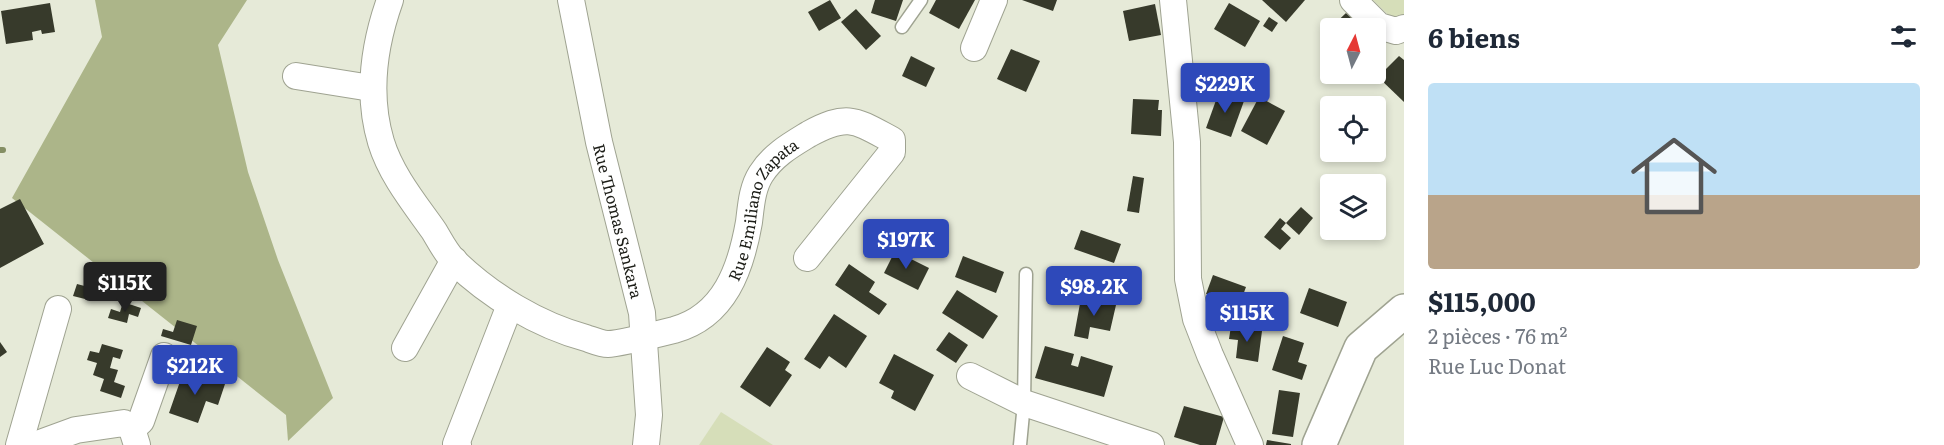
<!DOCTYPE html>
<html lang="fr">
<meta charset="utf-8">
<style>
body{margin:0;font-family:Literata,serif;background:#f2f2f3;color:#1f2937;height:100vh;display:flex;flex-direction:column;font-size:22px;white-space:nowrap}
*{box-sizing:border-box;margin:0}
p{font-size:20px;color:#747a83}
.icon{flex:none;width:33px;height:33px;fill:none;stroke:currentColor;stroke-width:2;stroke-linecap:round;stroke-linejoin:round}
.map{position:relative;flex:1;overflow:hidden}
.side{display:flex;flex-direction:column;background:#fff;width:540px}
.side>*{flex:none}
.needle{width:39px;rotate:6deg}
.controls{position:absolute;left:1320px;top:18px;display:grid;gap:12px}
.controls a{display:grid;place-items:center;width:66px;height:66px;border-radius:6px;background:#fff;box-shadow:0 3px 9px #0003;font-size:30px}
.price{position:absolute;translate:-50% -51px;padding:0 14px;border-radius:6px;background:#2e49ba;color:#fff;font-size:20px;line-height:39px;filter:drop-shadow(0 2px 3px #0008)}
.price::after{content:'';position:absolute;left:50%;top:36px;width:18px;height:14px;margin-left:-9px;background:inherit;clip-path:polygon(0 0,100% 0,50% 100%)}
.price.active{background:#222;color:#fff}
ul{padding:0;list-style:none}
li{display:grid;align-content:center;gap:12px;height:318px;padding:0 24px}
li span{display:grid;place-items:center;height:186px;border-radius:6px;color:#555}
li>.icon{margin-inline-start:auto}
span .icon{width:108px;height:108px;fill:#fffc;stroke-width:1}
li b{font-size:26px}
h2{display:flex;justify-content:space-between;align-items:center;height:72px;padding:0 24px;font-size:26px}
main{display:flex;flex:1;min-height:0}
.map>svg:first-child{display:block}
</style>
<main>
<div class="map">
<svg width="1404" height="445" viewBox="0 0 1404 445">
<rect width="100%" height="100%" fill="#e6ead8"/>
<g fill="#d6deb9">
<polygon points="1373,0 1404,0 1404,16 1397,23"/>
<polygon points="721,412 773,445 699,445"/>
</g>
<polygon fill="#acb589" points="95,0 247,0 218,45 248,172 278,260 333,398 288,441 286,415 12,198 102,37"/>
<g fill="none" stroke-linecap="round" stroke-linejoin="round">
<polyline stroke="#858f64" stroke-width="6" points="0,150 3,150"/>
</g>
<g fill="#373a2b">
<polygon points="830,0 841,18 819,31 808,12"/>
<polygon points="875,0 903,0 896,21 871,13"/>
<polygon points="936,0 975,0 959,29 929,13"/>
<polygon points="1022,0 1057,0 1053,11"/>
<polygon points="1262,0 1305,0 1286,22"/>
<polygon points="50,3 55,32 42,34 41,30 32,32 33,40 6,44 1,11"/>
<polygon points="1229,3 1260,21 1245,47 1214,29"/>
<polygon points="1155,4 1161,35 1129,41 1123,11"/>
<polygon points="856,9 881,36 866,50 841,22"/>
<polygon points="1346,13 1362,28 1330,28 1330,39 1325,33"/>
<polygon points="1269,17 1278,23 1272,32 1263,26"/>
<polygon points="1011,49 1040,61 1026,92 997,79"/>
<polygon points="911,56 935,68 926,87 902,76"/>
<polygon points="1399,56 1404,60 1404,102 1378,77"/>
<polygon points="1219,92 1244,101 1231,137 1206,128"/>
<polygon points="1259,97 1285,111 1267,145 1241,131"/>
<polygon points="1133,99 1159,100 1158,110 1162,110 1161,136 1131,134"/>
<polygon points="1133,176 1144,178 1139,213 1127,211"/>
<polygon points="20,199 44,244 0,268 0,209"/>
<polygon points="1301,207 1313,218 1299,235 1286,223"/>
<polygon points="1280,218 1286,223 1281,229 1291,238 1280,250 1264,237"/>
<polygon points="1081,230 1121,244 1114,263 1074,249"/>
<polygon points="895,251 929,268 918,290 884,273"/>
<polygon points="963,256 1004,272 996,293 955,277"/>
<polygon points="849,264 875,282 869,292 887,304 879,315 835,285"/>
<polygon points="1213,275 1246,287 1239,306 1206,294"/>
<polygon points="77,284 92,288 89,300 73,296"/>
<polygon points="1309,288 1347,302 1338,327 1300,313"/>
<polygon points="957,290 998,316 983,339 942,313"/>
<polygon points="1081,298 1116,305 1110,331 1090,327 1088,339 1074,336"/>
<polygon points="123,302 141,308 138,317 129,314 127,323 108,318 111,309 120,312"/>
<polygon points="834,314 867,336 846,368 829,356 820,369 804,359"/>
<polygon points="177,320 197,326 191,345 161,336 163,329 173,332"/>
<polygon points="1231,326 1262,331 1258,362 1236,358 1238,340 1229,339"/>
<polygon points="949,332 968,345 956,363 936,350"/>
<polygon points="1283,336 1304,343 1298,362 1307,365 1302,380 1272,370"/>
<polygon points="0,342 7,352 0,357"/>
<polygon points="102,344 123,350 120,359 113,357 110,368 118,370 114,382 125,386 121,398 100,391 104,379 93,375 97,363 87,360 90,351 99,353"/>
<polygon points="1045,346 1074,354 1071,365 1078,367 1081,356 1113,366 1104,397 1035,378"/>
<polygon points="767,347 790,362 785,370 792,375 770,407 740,387"/>
<polygon points="894,354 934,375 915,411 891,398 894,391 879,383"/>
<polygon points="184,370 225,384 218,405 206,401 198,423 169,413"/>
<polygon points="1279,390 1300,393 1293,437 1272,434"/>
<polygon points="1184,406 1224,417 1216,445 1200,445 1174,437"/>
<polygon points="1267,440 1291,444 1291,445 1266,445"/>
</g>
<g fill="none" stroke-linecap="round" stroke-linejoin="round">
<g stroke="#9fa391" stroke-width="15">
<g id="service">
<polyline points="902,27 921,0"/>
<polyline points="1020,445 1024,403 1026,274"/>
</g>
</g>
<g stroke="#9fa391" stroke-width="28">
<g id="minor">
<path id="s1" d="M390,0C374,45 367,95 381,142C391,175 415,204 434,231C440,241 446,253 454,261C490,296 538,325 586,338C592,340 601,344 608,344C617,344 662,333 674,330C725,316 741,268 749,222C751,206 752,188 761,174C773,155 791,145 809,134C848,113 855,120 892,140V152L807,258"/>
<path id="s2" d="M571,0L599,142L642,313L649,415L646,445"/>
<polyline points="1173,0 1187,142 1188,279 1196,319 1210,355 1250,445"/>
<polyline points="1353,0 1379,26 1396,31 1404,28"/>
<polyline points="974,48 994,0"/>
<polyline points="296,76 371,88"/>
<polyline points="405,348 454,260"/>
<polyline points="970,376 1024,403 1151,445"/>
<polyline points="132,429 141,421 164,356"/>
<polyline points="19,445 58,309"/>
<polyline points="35,445 76,430 124,423 132,429 137,445"/>
<polyline points="458,445 456,444 510,305"/>
</g>
</g>
<g stroke="#9fa391" stroke-width="36">
<polyline id="secondary" points="1319,445 1361,348 1404,311"/>
</g>
<use href="#service" stroke="#fff" stroke-width="12"/>
<use href="#minor" stroke="#fff" stroke-width="26"/>
<use href="#secondary" stroke="#fff" stroke-width="33"/>
</g>
<g text-anchor="middle" dominant-baseline="central" stroke-width="6" stroke-linejoin="round" paint-order="stroke">
<g font-size="16" fill="#1d1e18" stroke="#fff">
<text stroke="none"><textPath href="#s1" startOffset="688">Rue Emiliano Zapata</textPath></text>
<text stroke="none"><textPath href="#s2" startOffset="226">Rue Thomas Sankara</textPath></text>
</g>
</g>
</svg>
<div class="controls">
<a><svg class="needle" viewBox="-14 -14 28 28"><path d="M0-13l5 13h-10z" fill="#e53935"/><path d="M0 13l5-13h-10z" fill="#747a83"/></svg></a>
<a><svg class="icon" aria-label="locate" viewBox="0 0 24 24"><circle cx="12" cy="12" r="6"/><path d="M12 2v4M12 18v4M2 12h4M18 12h4"/></svg></a>
<a><svg class="icon" aria-label="layers" viewBox="0 0 24 24"><path d="M12 4l9 5-9 5-9-5zM3 14l9 5 9-5"/></svg></a>
</div>
<b class="price" style="left:1225px;top:114px">$229K</b>
<b class="price" style="left:906px;top:270px">$197K</b>
<b class="price active" style="left:125px;top:313px">$115K</b>
<b class="price" style="left:1094px;top:317px">$98.2K</b>
<b class="price" style="left:1247px;top:343px">$115K</b>
<b class="price" style="left:195px;top:396px">$212K</b>
</div>
<section class="side">
<h2>6 biens<svg class="icon" aria-label="filters" viewBox="0 0 24 24"><path d="M4 7h16M4 17h16"/><circle cx="9" cy="7" r="2"/><circle cx="15" cy="17" r="2"/></svg></h2>
<ul>
<li><span style="background:linear-gradient(#bfe0f5 60%,#b9a48a 0)"><svg class="icon" aria-label="home" viewBox="0 0 24 24"><path d="M3 11l9-7 9 7M6 9v11h12V9"/></svg></span><div><b>$115,000</b><p>2 pièces · 76 m²</p><p>Rue Luc Donat</p></div></li>
</ul>
</section>
</main>
